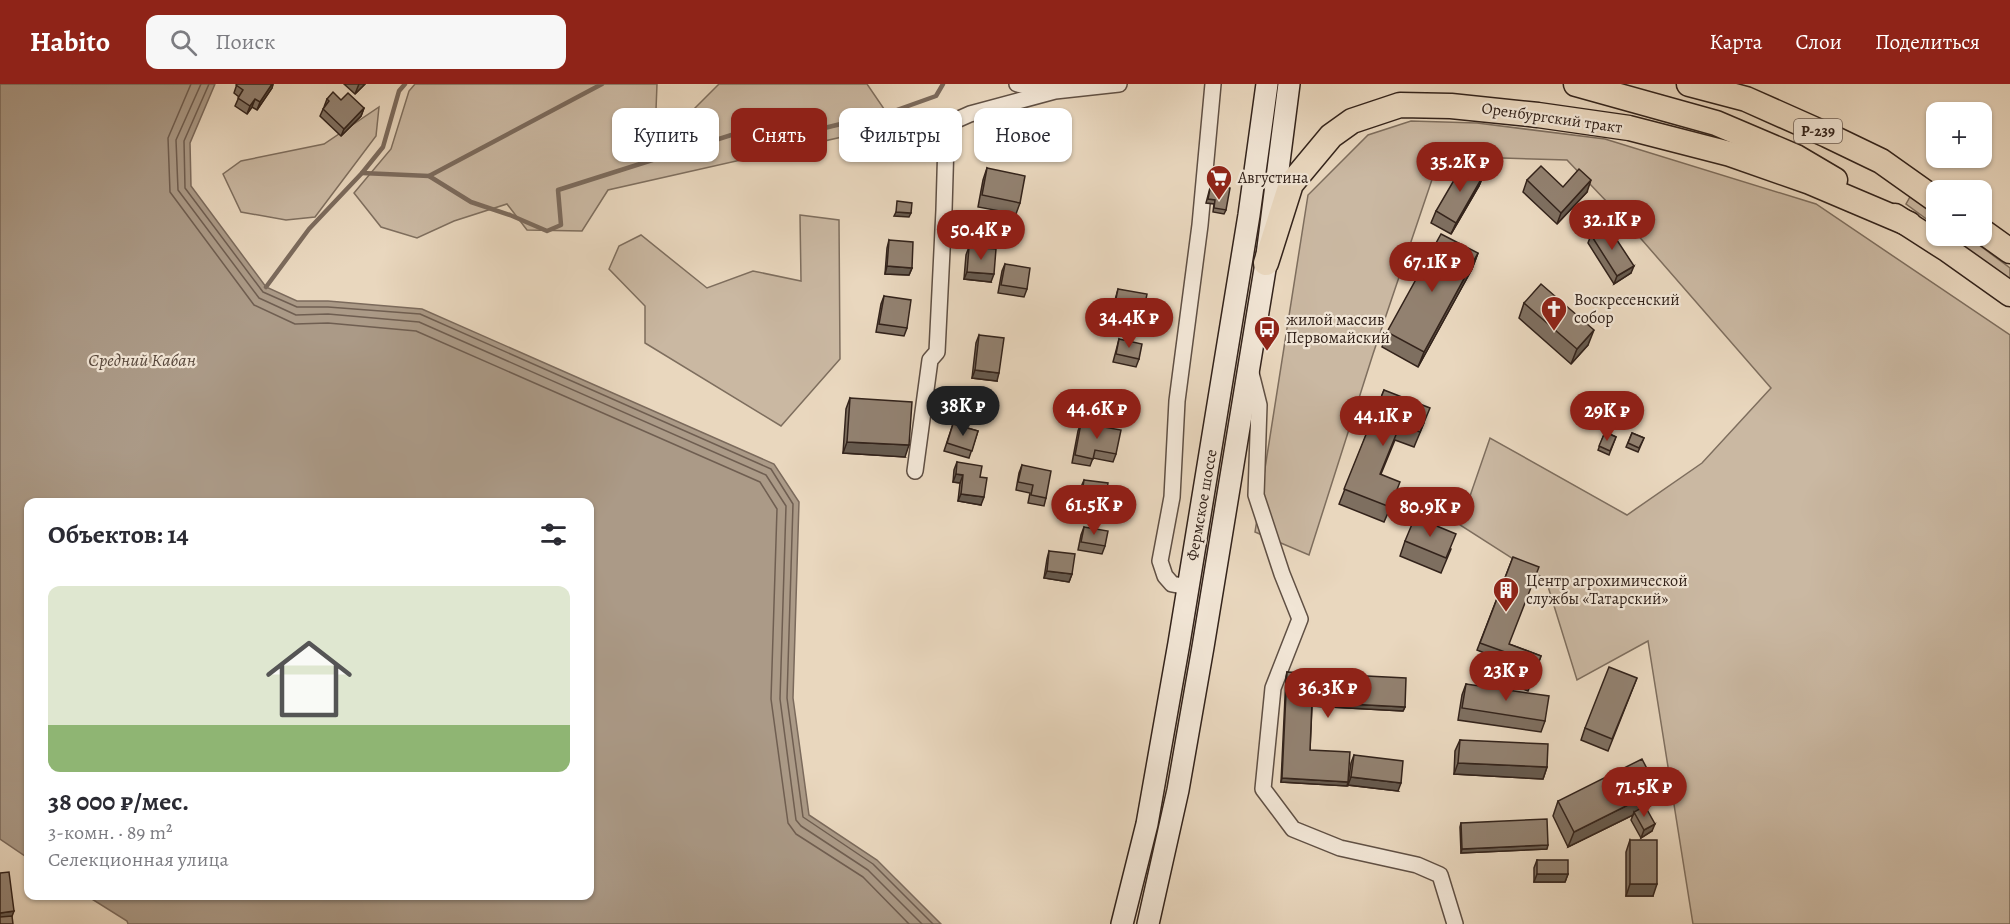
<!DOCTYPE html>
<html lang="ru">
<meta charset="utf-8">
<style>
body{margin:0;font-family:Alegreya,serif;background:#f7f7f7;color:#2b2b33;height:100vh;display:flex;flex-direction:column;font-size:22px;white-space:nowrap}
*{box-sizing:border-box;margin:0}
p{font-size:20px;color:#7c7c81}
.icon{flex:none;width:33px;height:33px;fill:none;stroke:currentColor;stroke-width:2;stroke-linecap:round;stroke-linejoin:round}
.map{position:relative;flex:1;overflow:hidden}
.details{position:absolute;left:24px;top:414px;width:570px;height:402px;display:flex;flex-direction:column;background:#fff;border-radius:12px;box-shadow:0 2px 4px #0004}
.details>*{flex:none}
.top-card{position:absolute;left:612px;top:24px;width:570px;height:54px;display:flex;gap:12px}
.fabs{position:absolute;left:1926px;top:18px;display:grid;gap:12px}
.fabs a{display:grid;place-items:center;width:66px;height:66px;border-radius:12px;background:#fff;box-shadow:0 2px 4px #0004;font-size:30px}
.price{position:absolute;translate:-50% -51px;padding:0 14px;border-radius:21px;background:#8f2418;color:#fff;font-size:20px;line-height:39px;filter:drop-shadow(0 2px 3px #0008)}
.price::after{content:'';position:absolute;left:50%;top:36px;width:18px;height:14px;margin-left:-9px;background:inherit;clip-path:polygon(0 0,100% 0,50% 100%)}
.price.current{background:#222;color:#fff}
ul{padding:0;list-style:none}
li{display:grid;align-content:center;gap:12px;height:318px;padding:0 24px}
li span{display:grid;place-items:center;height:186px;border-radius:12px;color:#555}
li>.icon{margin-inline-start:auto}
span .icon{width:108px;height:108px;fill:#fffc;stroke-width:1}
li b{font-size:26px}
h2{display:flex;justify-content:space-between;align-items:center;height:72px;padding:0 24px;font-size:26px}
.pill{padding:0 21px;border-radius:12px;background:#fff;box-shadow:0 2px 4px #0004;font-size:21px;line-height:54px}
.pill.current{background:#8f2418;color:#fff}
header{display:flex;align-items:center;gap:36px;box-sizing:border-box;height:84px;padding:0 30px;background:#8f2418;color:#fff}
header strong{font-size:28px}
nav{display:flex;gap:33px;margin-inline-start:auto;font-size:21px}
.search{width:420px;height:54px;background:#f7f7f7;display:flex;align-items:center;gap:15px;box-sizing:border-box;padding:0 21px;border-radius:12px;color:#7c7c81;font-size:22px}
.map>svg:first-child{display:block}
</style>
<header>
<strong>Habito</strong>
<div class="search"><svg class="icon" aria-label="search" viewBox="0 0 24 24"><circle cx="10" cy="10" r="6"/><path d="M15 15l6 6"/></svg>Поиск</div>
<nav><a>Карта</a><a>Слои</a><a>Поделиться</a></nav>
</header>
<div class="map">
<svg width="2010" height="840" viewBox="0 0 2010 840">
<rect width="100%" height="100%" fill="#e9d7be"/>
<filter id="stains"><feTurbulence type="fractalNoise" baseFrequency=".00333" numOctaves="4"/><feColorMatrix values="0 0 0 0 .2 0 0 0 0 .09 0 0 0 0 .02 0 0 0 .5 -.17"/></filter>
<radialGradient id="worn" r=".72"><stop offset=".6" stop-color="#630" stop-opacity="0"/><stop offset="1" stop-color="#630" stop-opacity=".3"/></radialGradient>
<g fill="#cab8a2" stroke="#7e6e5e" stroke-width="1.5">
<polygon points="415,0 657,0 656,26 690,29 719,0 867,0 895,41 608,106 582,147 527,146 507,120 454,137 417,154 381,143 354,109 391,65 409,7"/>
<polygon points="379,23 376,52 315,133 286,136 241,128 223,90 241,77 324,60"/>
<polygon points="1411,37 1477,39 1605,55 1816,120 2010,251 2010,840 1693,840 1648,557 1577,596 1546,496 1460,441 1490,354 1627,431 1702,379 1771,304 1629,141 1567,76 1440,72 1373,270 1309,471 1255,448 1308,111 1368,51"/>
<polygon points="1911,111 1936,130 1936,142 1906,120"/>
<polygon points="800,131 839,136 840,275 781,342 645,259 645,222 609,185 619,162 641,151 707,204 753,187 801,197"/>
<polygon points="1949,152 1967,152 2010,184 2010,197"/>
</g>
<polygon fill="#ab9a87" stroke="#7b6a5c" stroke-width="1.5" points="0,0 215,0 190,59 191,102 266,203 297,217 328,217 422,225 774,380 799,418 793,614 809,731 877,776 941,840 128,840 127,837 87,812 590,812 590,418 28,418 28,774 0,755"/>
<g fill="none" stroke-linecap="round" stroke-linejoin="round">
<g stroke="#6f5e51" stroke-width="1.5">
<polyline points="191,0 168,54 170,108 254,221 295,240 328,239 416,247 760,398 777,425 771,615 788,739 796,750 863,793 909,840"/>
<polyline points="201,0 176,56 178,106 259,214 296,231 328,230 419,238 766,391 786,422 780,615 796,736 801,742 868,786 922,840"/>
<polyline points="209,0 184,57 185,104 263,208 297,223 328,223 420,230 771,385 793,420 787,614 803,733 873,780 933,840"/>
</g>
<g stroke="#7b6a5c" stroke-width="4.5">
<polyline points="362,89 429,92 471,118 510,131 547,147 561,141 558,106 788,33 795,46 808,48 894,27 936,12 943,0"/>
<polyline points="429,92 602,0"/>
<polyline points="266,203 309,145 362,89 383,63 399,7 405,0"/>
</g>
<g stroke="#605044" stroke-width="18">
<g id="street">
<polyline points="1017,0 1049,6"/>
<polyline points="1251,289 1259,321 1256,411 1282,490 1300,535 1273,604 1263,705 1293,745 1340,764 1417,781 1440,791 1455,840"/>
<polyline points="915,387 930,276 937,268 944,126 946,57 952,38 970,30 1055,7 1119,0"/>
<polyline points="1188,503 1172,500 1165,492 1160,477 1172,413 1177,317 1200,141 1213,0"/>
</g>
</g>
<g stroke="#33231b" stroke-width="24">
<g id="secondary">
<polyline points="1122,840 1147,740 1179,559 1249,131 1267,0"/>
<polyline points="1148,840 1178,706 1203,563 1266,179 1289,0"/>
</g>
</g>
<g stroke="#33231b" stroke-width="27">
<g id="primary">
<polyline points="1576,0 1716,39 1796,73 1835,96"/>
<polyline points="1689,0 1746,15 1827,51 1881,77 1936,116"/>
<polyline points="1895,132 1948,166 2010,210"/>
<polyline points="1982,147 2010,167"/>
<polyline points="1266,179 1291,100 1331,52 1352,37 1400,21 1451,22 1538,31 1629,44 1730,70 1810,98 1909,140"/>
</g>
</g>
<use href="#street" stroke="#f1e5d5" stroke-width="15"/>
<use href="#secondary" stroke="#f1e5d5" stroke-width="21"/>
<use href="#primary" stroke="#e9d7be" stroke-width="24"/>
</g>
<g fill="#7e6f60" stroke="#33231b" stroke-width="1.5">
<polygon points="237,0 273,0 272,4 257,26 252,23 247,30 235,22 239,13 234,9"/>
<polygon points="344,0 365,0 355,10"/>
<polygon points="327,15 364,24 361,32 341,52 320,32 324,23"/>
<polygon points="987,84 1020,119 1016,130 978,123 983,96"/>
<polygon points="1484,90 1479,102 1451,150 1431,139 1436,127"/>
<polygon points="1527,96 1563,103 1587,108 1557,140 1523,108"/>
<polygon points="1211,100 1226,126 1224,130 1213,128 1214,120 1206,119"/>
<polygon points="1591,151 1631,189 1614,200 1588,159"/>
<polygon points="889,156 912,184 909,191 885,190 887,164"/>
<polygon points="969,163 991,198 964,195 966,171"/>
<polygon points="1478,169 1472,185 1418,283 1382,263 1387,248"/>
<polygon points="1005,180 1027,205 1024,213 998,209 1002,187"/>
<polygon points="1118,205 1144,225 1141,232 1112,227"/>
<polygon points="884,212 907,244 904,252 876,248 881,220"/>
<polygon points="1524,219 1588,261 1571,280 1519,234"/>
<polygon points="979,251 997,297 972,294 976,259"/>
<polygon points="1119,255 1139,275 1136,283 1113,278 1117,263"/>
<polygon points="1384,306 1424,339 1414,363 1395,356 1381,390 1395,413 1384,438 1339,420"/>
<polygon points="1106,308 1123,330 1120,338 1099,335 1103,315"/>
<polygon points="850,314 905,373 843,369 846,325"/>
<polygon points="1081,339 1116,370 1113,378 1093,374 1090,382 1072,379 1078,347"/>
<polygon points="953,340 978,347 969,374 944,367"/>
<polygon points="1605,348 1616,353 1609,371 1598,366"/>
<polygon points="1632,349 1644,354 1638,368 1626,363"/>
<polygon points="957,378 980,393 981,421 958,417 960,399 953,398 954,386"/>
<polygon points="1022,381 1046,414 1044,422 1028,419 1030,409 1016,406 1019,389"/>
<polygon points="1084,396 1102,425 1079,422 1081,403"/>
<polygon points="1084,443 1105,462 1102,470 1078,466 1081,451"/>
<polygon points="1405,457 1451,465 1441,489 1400,472"/>
<polygon points="1049,467 1072,490 1069,498 1044,494 1047,475"/>
<polygon points="1513,473 1509,560 1541,572 1528,607 1495,594 1502,576 1477,566"/>
<polygon points="1287,588 1405,623 1403,627 1312,622 1310,666 1347,702 1281,698 1286,592"/>
<polygon points="1637,594 1608,667 1581,656 1585,644"/>
<polygon points="1466,600 1545,637 1541,648 1458,636 1462,611"/>
<polygon points="1460,656 1547,683 1543,695 1454,690 1455,667"/>
<polygon points="1354,671 1398,707 1348,701 1351,679"/>
<polygon points="1558,717 1652,721 1646,724 1652,747 1641,754 1631,736 1633,731 1568,763 1553,732"/>
<polygon points="1461,739 1547,765 1461,769 1460,743"/>
<polygon points="1630,756 1653,812 1626,812 1626,768"/>
<polygon points="1537,776 1568,790 1565,798 1534,798 1534,784"/>
</g>
<g fill="#665a4e" stroke="#33231b" stroke-width="1.5">
<polygon points="272,0 273,0 272,4 257,26 260,18"/>
<polygon points="359,0 365,0 355,10"/>
<polygon points="255,15 252,23 247,30 250,22"/>
<polygon points="364,24 361,32 341,52 344,45"/>
<polygon points="1484,90 1479,102 1451,150 1456,139"/>
<polygon points="1591,96 1587,108 1557,140 1561,129"/>
<polygon points="896,128 911,129 909,133 894,132"/>
<polygon points="1478,169 1472,185 1418,283 1424,268"/>
<polygon points="887,182 912,184 909,191 885,190"/>
<polygon points="1634,182 1631,189 1614,200 1617,192"/>
<polygon points="967,188 994,190 991,198 964,195"/>
<polygon points="1594,246 1588,261 1571,280 1577,265"/>
<polygon points="975,286 999,289 997,297 972,294"/>
<polygon points="847,358 909,361 905,373 843,369"/>
<polygon points="956,390 963,391 960,399 953,398"/>
<polygon points="961,410 984,413 981,421 958,417"/>
<polygon points="1081,415 1105,418 1102,425 1079,422"/>
<polygon points="1047,487 1072,490 1069,498 1044,494"/>
<polygon points="1312,618 1405,623 1403,627 1311,622"/>
<polygon points="1458,679 1547,683 1543,695 1454,690"/>
<polygon points="1351,693 1401,699 1398,707 1348,701"/>
<polygon points="1282,694 1348,698 1347,702 1281,698"/>
<polygon points="1658,706 1652,721 1635,730 1634,728 1633,731 1568,763 1574,748"/>
<polygon points="1655,740 1652,747 1641,754 1644,746"/>
<polygon points="1548,761 1547,765 1461,769 1462,765"/>
<polygon points="1537,790 1568,790 1565,798 1534,798"/>
<polygon points="1630,800 1657,800 1653,812 1626,812"/>
<polygon points="14,827 11,835 0,837 0,829"/>
</g>
<g fill="#928170" stroke="#33231b" stroke-width="1.5">
<polygon points="237,0 272,0 260,18 255,15 250,22 238,14 243,6 236,1"/>
<polygon points="333,8 341,16 348,9 364,24 344,45 323,25 329,17 327,15"/>
<polygon points="1464,79 1484,90 1456,139 1436,127"/>
<polygon points="1541,82 1563,103 1579,85 1591,96 1561,129 1527,96"/>
<polygon points="987,84 1025,92 1020,119 982,111"/>
<polygon points="1211,100 1230,104 1226,126 1214,124 1215,116 1208,115"/>
<polygon points="897,117 912,119 911,129 896,128"/>
<polygon points="1607,141 1634,182 1617,192 1591,151"/>
<polygon points="1441,150 1478,169 1424,268 1387,248"/>
<polygon points="889,156 913,158 912,184 887,182"/>
<polygon points="969,163 996,165 994,190 967,188"/>
<polygon points="1005,180 1030,184 1027,205 1001,201"/>
<polygon points="1541,200 1594,246 1577,265 1524,219"/>
<polygon points="1118,205 1147,210 1144,225 1115,219"/>
<polygon points="884,212 911,216 907,244 879,240"/>
<polygon points="979,251 1004,254 999,289 975,286"/>
<polygon points="1119,255 1142,260 1139,275 1116,270"/>
<polygon points="1384,306 1430,324 1420,348 1400,341 1380,390 1400,398 1390,423 1344,405"/>
<polygon points="1106,308 1127,311 1123,330 1102,327"/>
<polygon points="850,314 912,318 909,361 847,358"/>
<polygon points="1081,339 1121,346 1116,370 1095,366 1093,375 1075,371"/>
<polygon points="953,340 978,347 972,367 947,359"/>
<polygon points="1605,348 1616,353 1610,367 1599,362"/>
<polygon points="1632,349 1644,354 1639,364 1628,359"/>
<polygon points="957,378 982,382 980,393 987,394 984,413 961,410 963,391 956,390"/>
<polygon points="1022,381 1051,387 1046,414 1031,411 1033,401 1018,398"/>
<polygon points="1084,396 1108,399 1105,418 1081,415"/>
<polygon points="1415,433 1456,450 1446,474 1405,457"/>
<polygon points="1084,443 1108,447 1105,462 1081,458"/>
<polygon points="1049,467 1075,470 1072,490 1047,487"/>
<polygon points="1513,473 1539,483 1509,560 1541,572 1531,599 1498,586 1505,568 1480,559"/>
<polygon points="1609,583 1637,594 1612,655 1585,644"/>
<polygon points="1287,588 1406,594 1405,623 1312,618 1310,666 1350,668 1348,698 1282,694"/>
<polygon points="1466,600 1549,612 1545,637 1462,624"/>
<polygon points="1460,656 1548,660 1547,683 1458,679"/>
<polygon points="1354,671 1403,677 1401,699 1351,693"/>
<polygon points="1642,675 1658,706 1574,748 1558,717"/>
<polygon points="1645,722 1655,740 1644,746 1634,728"/>
<polygon points="1547,735 1548,761 1462,765 1461,739"/>
<rect x="1630" y="756" width="27" height="44"/>
<rect x="1537" y="776" width="31" height="14"/>
<polygon points="9,788 14,827 0,829 0,789"/>
<polygon points="12,832 13,840 0,840 0,833"/>
</g>
<defs>
<g id="supermarket-pin" transform="scale(1.35)"><path d="M0 17L-7.5 6A9.5 9.5 0 1 1 7.5 6Z" fill="#8f2418" stroke="#f1e5d5"/><path d="M-6-5.5h2.5l.6 2H6L4.5 2H-2.5L-4.4-4H-6ZM-1.5 3.2a1.3 1.3 0 1 0 .1 0ZM3 3.2a1.3 1.3 0 1 0 .1 0Z" fill="#fff"/></g>
<g id="church-pin" transform="scale(1.35)"><path d="M0 17L-7.5 6A9.5 9.5 0 1 1 7.5 6Z" fill="#8f2418" stroke="#f1e5d5"/><path d="M-1.2-6h2.4v3.5h3.3v2.4h-3.3V6h-2.4V-.1h-3.3v-2.4h3.3Z" fill="#fff"/></g>
<g id="bus-pin" transform="scale(1.35)"><path d="M0 17L-7.5 6A9.5 9.5 0 1 1 7.5 6Z" fill="#8f2418" stroke="#f1e5d5"/><path d="M-5-6H5V4H4V6H2V4H-2V6H-4V4H-5ZM-3.5-4V0h7V-4ZM-3.5 1.2v1.5H-2V1.2ZM2 1.2v1.5H3.5V1.2Z" fill="#fff"/></g>
<g id="building-pin" transform="scale(1.35)"><path d="M0 17L-7.5 6A9.5 9.5 0 1 1 7.5 6Z" fill="#8f2418" stroke="#f1e5d5"/><path d="M-4-6H4V6H1V3H-1V6H-4ZM-2.5-4.3h1.7v1.8h-1.7ZM.8-4.3h1.7v1.8H.8ZM-2.5-1h1.7V.8h-1.7ZM.8-1h1.7V.8H.8Z" fill="#fff"/></g>
</defs>
<g fill-rule="evenodd">
<use href="#supermarket-pin" x="1219" y="94"/>
<use href="#church-pin" x="1554" y="225"/>
<use href="#bus-pin" x="1267" y="245"/>
<use href="#building-pin" x="1506" y="506"/>
</g>
<g text-anchor="middle" dominant-baseline="central" stroke-width="4.5" stroke-linejoin="round" paint-order="stroke">
<rect fill="#f1e5d5" stroke="#6c5d53" stroke-width="1.5" x="1794" y="35" width="48" height="24" rx="4.5"/>
<g font-size="15" font-weight="bold" fill="#33231b">
<text x="1818" y="47">Р-239</text>
</g>
<g font-size="16" fill="#33231b" stroke="#f1e5d5">
<text transform="translate(1552 34) rotate(8)">Оренбургский тракт</text>
<text transform="translate(1202 421) rotate(-80)">Фермское шоссе</text>
</g>
<g font-size="16" fill="#33231b" stroke="#f1e5d5" text-anchor="start">
<text x="1238" y="94">Августина</text>
<text x="1574" y="216">Воскресенский<tspan x="1574" dy="18">собор</tspan></text>
<text x="1286" y="236">жилой массив<tspan x="1286" dy="18">Первомайский</tspan></text>
<text x="1526" y="497">Центр агрохимической<tspan x="1526" dy="18">службы «Татарский»</tspan></text>
</g>
<g font-size="18" font-style="italic" fill="#57473b" stroke="#f1e5d5">
<text x="142" y="276">Средний Кабан</text>
</g>
</g>
<rect width="100%" height="100%" filter="url(#stains)"/>
<rect width="100%" height="100%" fill="url(#worn)"/>
</svg>
<div class="fabs">
<a>+</a>
<a>−</a>
</div>
<b class="price" style="left:1460px;top:109px">35.2K ₽</b>
<b class="price" style="left:1612px;top:167px">32.1K ₽</b>
<b class="price" style="left:981px;top:177px">50.4K ₽</b>
<b class="price" style="left:1432px;top:209px">67.1K ₽</b>
<b class="price" style="left:1129px;top:265px">34.4K ₽</b>
<b class="price current" style="left:963px;top:353px">38K ₽</b>
<b class="price" style="left:1097px;top:356px">44.6K ₽</b>
<b class="price" style="left:1607px;top:358px">29K ₽</b>
<b class="price" style="left:1383px;top:363px">44.1K ₽</b>
<b class="price" style="left:1094px;top:452px">61.5K ₽</b>
<b class="price" style="left:1430px;top:454px">80.9K ₽</b>
<b class="price" style="left:1506px;top:618px">23K ₽</b>
<b class="price" style="left:1328px;top:635px">36.3K ₽</b>
<b class="price" style="left:1644px;top:734px">71.5K ₽</b>
<div class="top-card">
<a class="pill">Купить</a>
<a class="pill current">Снять</a>
<a class="pill">Фильтры</a>
<a class="pill">Новое</a>
</div>
<section class="details">
<h2>Объектов: 14<svg class="icon" aria-label="filters" viewBox="0 0 24 24"><path d="M4 7h16M4 17h16"/><circle cx="9" cy="7" r="2"/><circle cx="15" cy="17" r="2"/></svg></h2>
<ul>
<li><span style="background:linear-gradient(#dfe7d0 75%,#8fb573 0)"><svg class="icon" aria-label="home" viewBox="0 0 24 24"><path d="M3 11l9-7 9 7M6 9v11h12V9"/></svg></span><div><b>38 000 ₽/мес.</b><p>3-комн. · 89 m²</p><p>Селекционная улица</p></div></li>
</ul>
</section>
</div>
